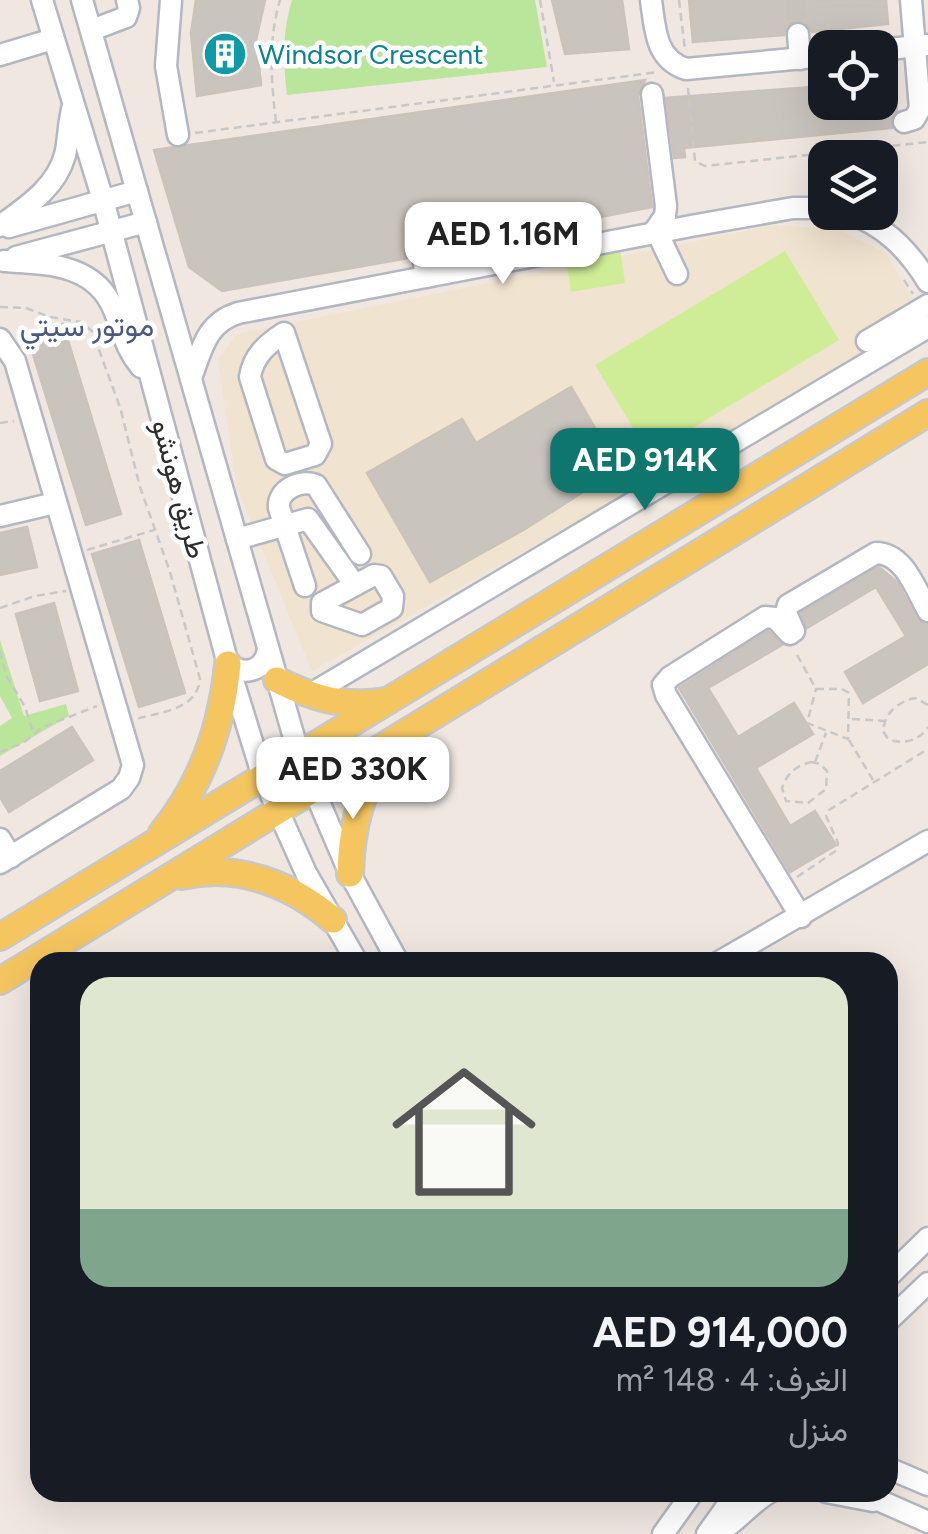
<!DOCTYPE html>
<html lang="ar">
<meta charset="utf-8">
<style>
body{margin:0;font-family:Figtree,Vazirmatn,sans-serif;background:#20242c;color:#f1f3f6;direction:rtl;height:100vh;display:flex;flex-direction:column;font-size:38px;white-space:nowrap}
*{box-sizing:border-box;margin:0}
p{font-size:32px;color:#9ea1a6}
.icon{flex:none;width:55px;height:55px;fill:none;stroke:currentColor;stroke-width:2;stroke-linecap:round;stroke-linejoin:round}
.map{position:relative;flex:1;overflow:hidden;direction:ltr}
.details{position:absolute;left:30px;top:952px;width:868px;height:550px;display:flex;flex-direction:column;background:#171b24;border-radius:30px;box-shadow:0 10px 40px #0002;direction:rtl}
.details>*{flex:none}
.controls{position:absolute;left:808px;top:30px;display:grid;gap:20px}
.controls a{display:grid;place-items:center;width:90px;height:90px;border-radius:20px;background:#171b24;box-shadow:0 10px 40px #0002;font-size:50px}
.price{position:absolute;translate:-50% -85px;padding:0 22px;border-radius:20px;background:#fff;color:#222;font-size:32px;line-height:65px;filter:drop-shadow(0 2px 5px #0008)}
.price::after{content:'';position:absolute;left:50%;top:60px;width:30px;height:22px;margin-left:-15px;background:inherit;clip-path:polygon(0 0,100% 0,50% 100%)}
.price.current{background:#0f766e;color:#fff}
ul{padding:0;list-style:none}
li{display:grid;align-content:center;gap:20px;height:530px;padding:0 50px}
li span{display:grid;place-items:center;height:310px;border-radius:30px;color:#555}
li>.icon{margin-inline-start:auto}
span .icon{width:180px;height:180px;fill:#fffc;stroke-width:1}
li b{font-size:42px}
.map>svg:first-child{display:block}
</style>
<div class="map">
<svg width="928" height="1534" viewBox="0 0 928 1534">
<rect width="100%" height="100%" fill="#efe7e0"/>
<polygon fill="#f0e3cf" points="776,225 840,230 886,253 927,324 312,671 237,488 218,360 237,334"/>
<g fill="#bae69b">
<path d="M292,0H535L547,67L287,95C283,61 282,33 292,0Z"/>
<polygon points="0,640 24,716 66,704 69,716 0,756 0,726 12,718 0,696"/>
</g>
<g fill="#cfed97">
<polygon points="620,250 625,283 571,292 566,259"/>
<polygon points="785,251 839,340 649,454 595,365"/>
</g>
<g fill="#cac4bf" stroke="#cbc3b9" stroke-width="2.5">
<polygon points="196,0 265,0 256,40 261,85 197,96 191,33"/>
<polygon points="552,0 622,0 629,49 565,54"/>
<polygon points="689,0 886,0 888,24 812,32 805,22 796,20 786,27 784,35 693,42"/>
<polygon points="894,79 897,111 891,118 892,128 684,148 685,157 674,158 666,98 825,86 825,102 880,102 880,80"/>
<polygon points="645,80 638,96 652,207 456,245 447,215 419,219 406,225 409,258 222,291 189,267 154,150"/>
<polygon points="63,324 121,514 86,525 27,335"/>
<polygon points="571,387 619,469 525,529 430,582 367,473 462,419 476,443"/>
<polygon points="27,527 37,567 0,575 0,533"/>
<polygon points="139,540 185,693 139,707 92,554"/>
<polygon points="879,567 897,582 916,618 928,625 928,664 863,703 845,672 906,636 876,587 807,628 801,613"/>
<polygon points="54,603 78,691 40,701 16,614"/>
<polygon points="768,631 782,645 708,688 738,737 794,703 813,734 756,768 790,826 815,811 836,845 790,872 679,688"/>
<polygon points="72,727 93,760 9,812 0,797 0,771"/>
</g>
<g fill="none" stroke-linecap="round" stroke-linejoin="round">
<polyline stroke="#c8c2bc" stroke-width="20" stroke-dasharray="20 10" stroke-linecap="butt" points="795,0 798,34"/>
<g stroke="#b3b7c1" stroke-width="25">
<g id="minor">
<polyline points="42,0 103,200 228,664 263,777 306,873 357,962"/>
<polyline points="82,0 299,755 350,874 398,962"/>
<polyline points="171,0 166,66 178,135"/>
<path d="M651,0C655,28 655,59 686,69L825,56"/>
<polyline points="92,30 126,17 129,8 127,0"/>
<polyline points="798,34 800,59"/>
<polyline points="880,50 926,45"/>
<polyline points="0,55 53,39"/>
<polyline points="652,94 666,206 665,216 653,233"/>
<polyline points="904,122 914,119 920,109 911,0"/>
<path d="M846,212C883,224 908,249 928,282"/>
<path d="M0,226C26,207 56,188 65,155C69,139 68,122 73,106"/>
<polyline points="9,227 137,191"/>
<polyline points="657,232 677,274"/>
<polyline points="16,257 146,222"/>
<path d="M4,261C46,264 95,263 114,310C123,331 125,348 141,367"/>
<polyline points="426,277 420,237 424,232 439,233 441,257 448,272"/>
<path d="M284,333L321,444L315,455L285,464L276,459L250,377C253,356 267,344 284,333Z"/>
<polyline points="0,339 15,361 133,765 129,778 121,789 0,863"/>
<polyline points="867,341 928,305"/>
<path d="M191,378C202,349 206,323 238,313L691,226L793,208H825"/>
<polyline points="0,516 55,503"/>
<polyline points="237,539 308,519 355,585"/>
<polygon points="374,575 381,576 393,596 392,608 362,625 322,611 322,603"/>
<path d="M305,586L279,508C277,490 300,479 316,485L360,554"/>
<path d="M794,631L786,613L788,605L876,553C904,553 916,590 928,611"/>
<polyline points="790,634 775,618 765,617 670,677 663,685 666,695 801,917"/>
<path d="M228,664C246,677 265,670 268,649"/>
<polyline points="309,695 928,327"/>
<polyline points="0,839 11,857"/>
<polyline points="719,962 928,841"/>
<polyline points="888,1277 928,1238"/>
<polyline points="888,1321 928,1283"/>
<polyline points="888,1468 928,1485"/>
<polyline points="826,1492 873,1501"/>
<polyline points="860,1492 928,1522"/>
<polyline points="663,1534 693,1492"/>
<polyline points="707,1534 737,1492"/>
<path d="M714,1534C736,1524 749,1504 770,1492"/>
</g>
</g>
<g stroke="#c8c8c8" stroke-width="30">
<g id="major">
<path d="M277,680C312,698 347,708 386,701"/>
<path d="M162,833C202,784 222,726 228,664"/>
<path d="M350,874C351,827 362,781 394,745"/>
<path d="M182,876C238,863 291,884 333,920"/>
<polyline points="0,937 928,372"/>
<polyline points="0,981 928,413"/>
</g>
</g>
<g stroke="#c8c8c8" stroke-width="2.5" stroke-dasharray="8 5" stroke-linecap="butt">
<polyline points="540,0 554,82"/>
<polyline points="679,0 685,50"/>
<polyline points="688,88 695,161 705,166 928,142"/>
<path d="M276,122C271,80 268,41 280,0"/>
<polyline points="195,133 658,72"/>
<polyline points="904,280 913,294"/>
<path d="M0,307L26,308L50,317L81,322L92,331L120,407L140,487L170,572L200,679C197,710 161,712 136,719"/>
<polyline points="0,423 14,421"/>
<polyline points="87,550 154,530"/>
<polyline points="0,608 35,596 66,591"/>
<polyline points="0,651 6,675 25,707 33,732"/>
<polyline points="797,655 816,689"/>
<polygon points="816,689 842,689 849,693 848,739 807,723"/>
<path d="M928,705L915,698C898,702 885,712 883,731L888,739C903,745 919,741 928,727"/>
<polyline points="852,719 884,721"/>
<polyline points="849,740 873,780"/>
<polyline points="0,752 23,743 43,727 97,706"/>
<path d="M811,762L820,764L827,771L826,789L808,803L786,801L782,788C787,773 796,766 811,762Z"/>
<polyline points="815,762 826,733"/>
<polyline points="797,877 837,850 838,843 826,816 829,810 928,749"/>
</g>
<use href="#minor" stroke="#fff" stroke-width="20"/>
<use href="#major" stroke="#f5c65f" stroke-width="25"/>
</g>
<defs>
<g id="building-disc" transform="scale(2.25)"><circle r="9.5" fill="#0f9aa8" stroke="#fff"/><path d="M-4-6H4V6H1V3H-1V6H-4ZM-2.5-4.3h1.7v1.8h-1.7ZM.8-4.3h1.7v1.8H.8ZM-2.5-1h1.7V.8h-1.7ZM.8-1h1.7V.8H.8Z" fill="#fff"/></g>
</defs>
<g fill-rule="evenodd">
<use href="#building-disc" x="225" y="54"/>
</g>
<g text-anchor="middle" dominant-baseline="central" stroke-width="9" stroke-linejoin="round" paint-order="stroke">
<g font-size="28" fill="#0d838f" stroke="#fff" text-anchor="start">
<text x="258" y="54">Windsor Crescent</text>
</g>
<g font-size="28" fill="#2d2d2d" stroke="#fff">
<text transform="translate(180 489) rotate(75)">طريق هونشو</text>
</g>
<g font-size="30" fill="#4b5980" stroke="#fff">
<text x="87" y="325">موتور سيتي</text>
</g>
</g>
</svg>
<div class="controls">
<a><svg class="icon" aria-label="locate" viewBox="0 0 24 24"><circle cx="12" cy="12" r="6"/><path d="M12 2v4M12 18v4M2 12h4M18 12h4"/></svg></a>
<a><svg class="icon" aria-label="layers" viewBox="0 0 24 24"><path d="M12 4l9 5-9 5-9-5zM3 14l9 5 9-5"/></svg></a>
</div>
<b class="price" style="left:503px;top:287px">AED 1.16M</b>
<b class="price current" style="left:645px;top:513px">AED 914K</b>
<b class="price" style="left:353px;top:822px">AED 330K</b>
<section class="details">
<ul>
<li><span style="background:linear-gradient(#dfe7d0 75%,#7fa58c 0)"><svg class="icon" aria-label="home" viewBox="0 0 24 24"><path d="M3 11l9-7 9 7M6 9v11h12V9"/></svg></span><div><b>AED 914,000</b><p>الغرف: 4 · 148 m²</p><p>منزل</p></div></li>
</ul>
</section>
</div>
